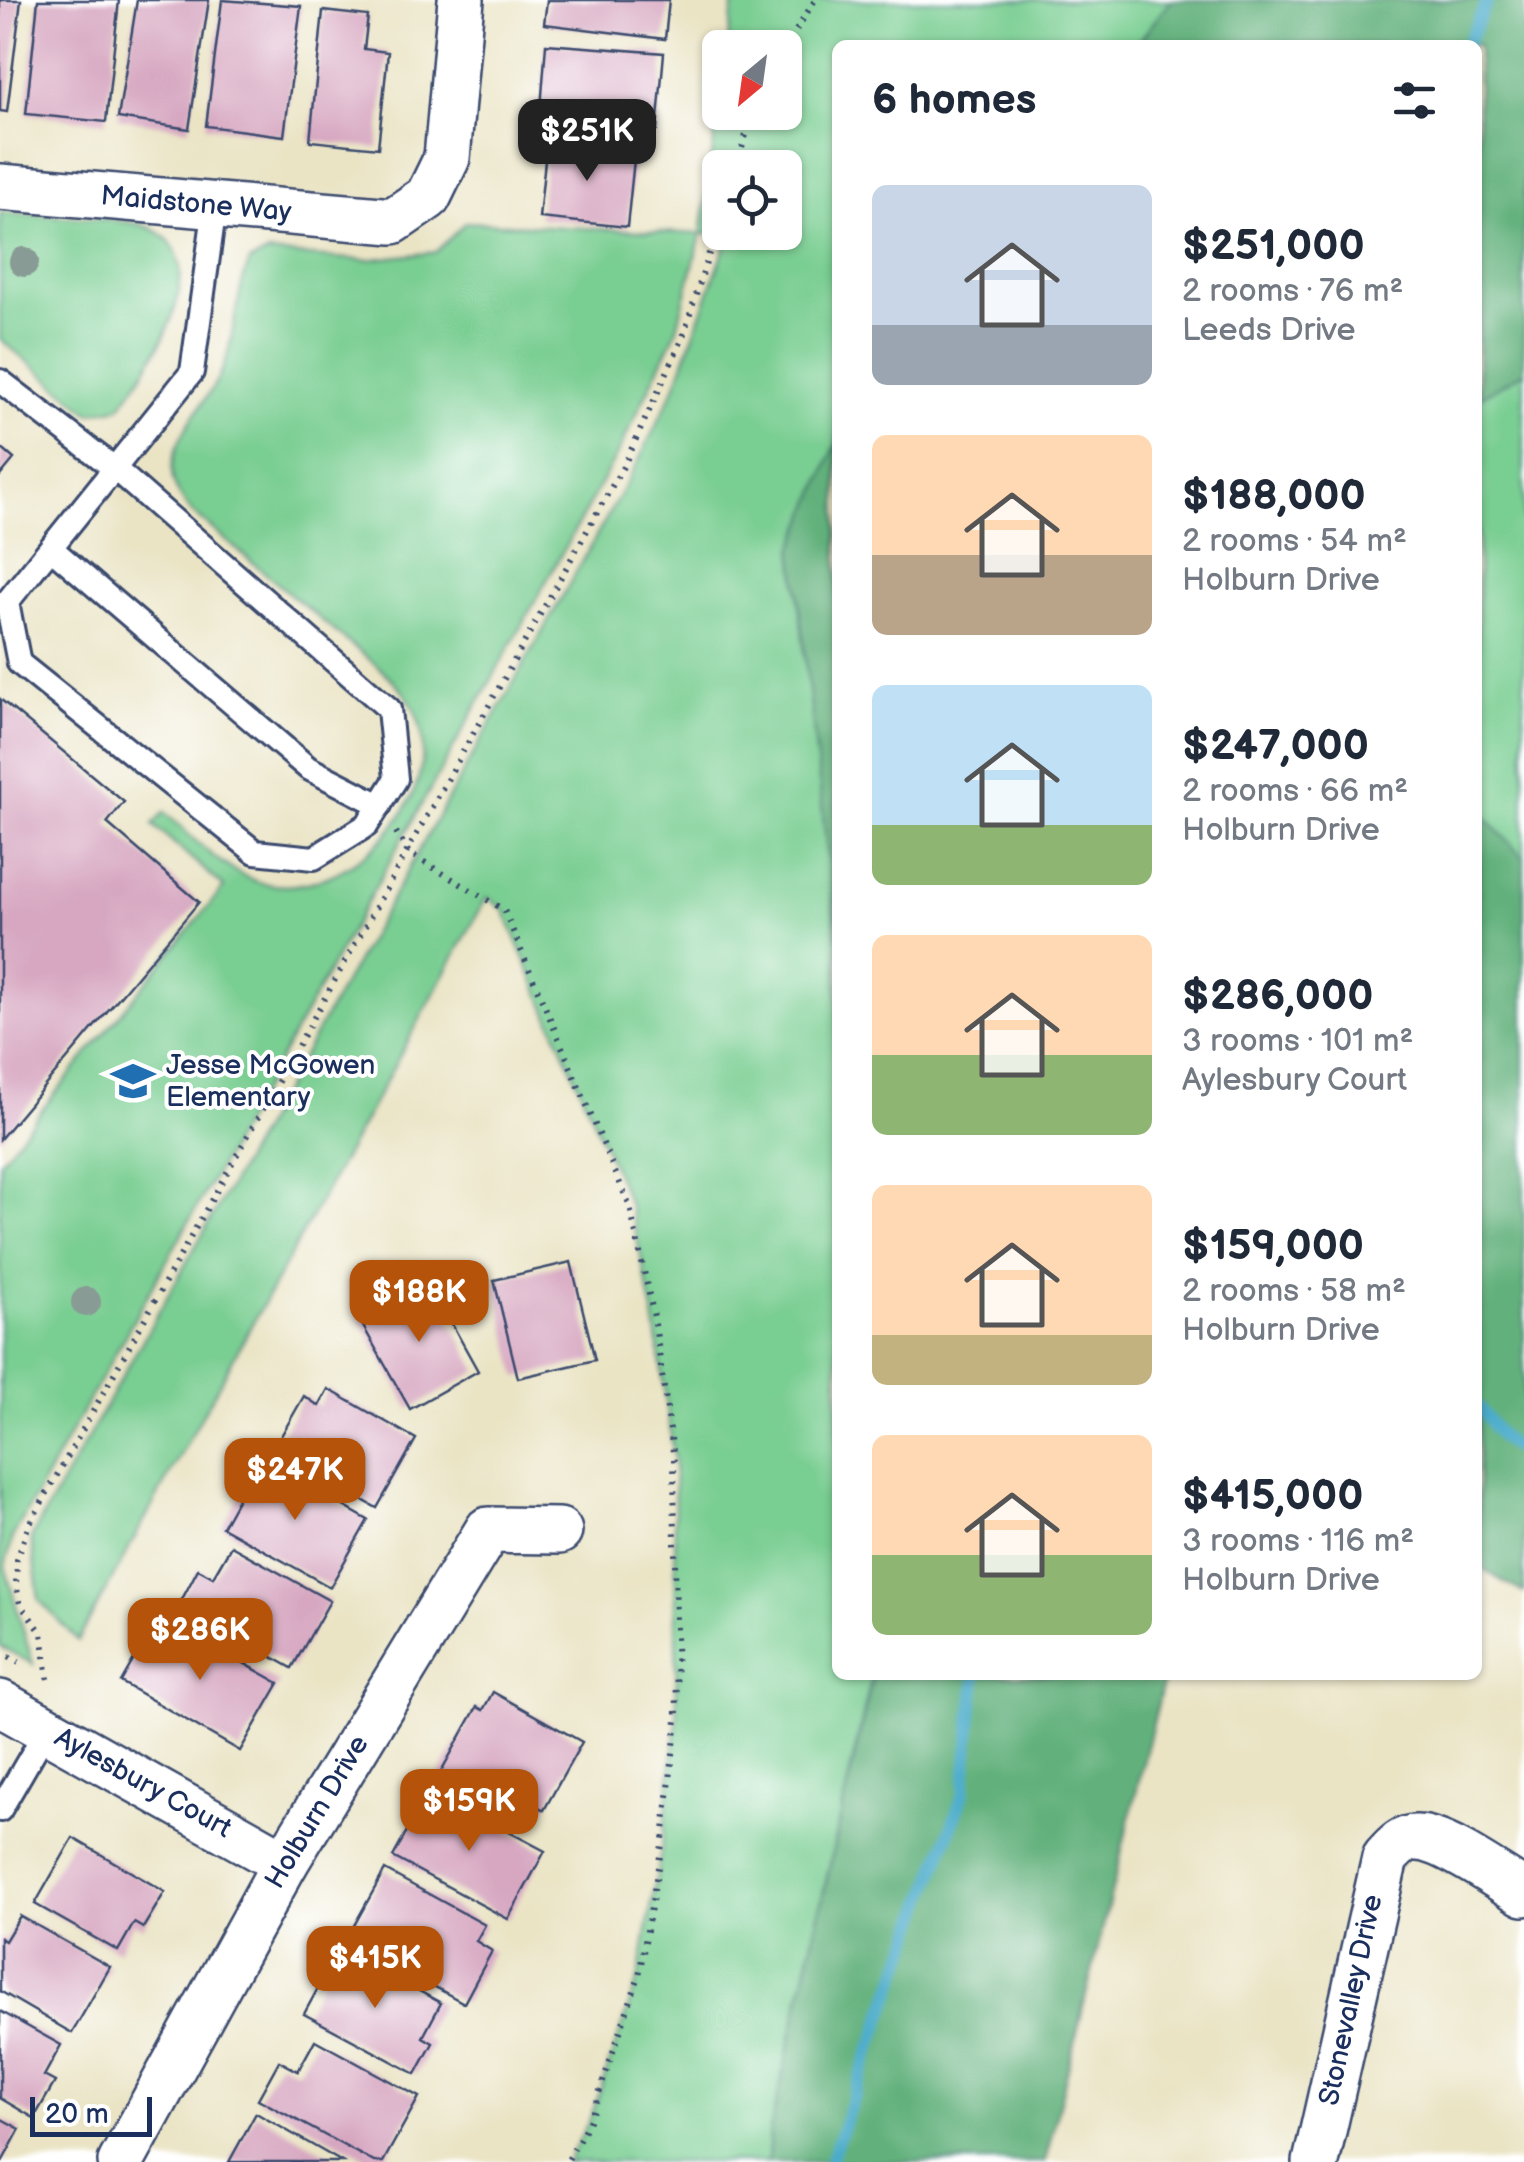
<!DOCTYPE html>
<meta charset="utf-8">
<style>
body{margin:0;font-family:"Balsamiq Sans",sans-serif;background:#f2f2f3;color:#1f2937;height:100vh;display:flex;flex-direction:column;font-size:38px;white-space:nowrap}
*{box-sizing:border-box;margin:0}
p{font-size:32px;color:#747a83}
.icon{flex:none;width:55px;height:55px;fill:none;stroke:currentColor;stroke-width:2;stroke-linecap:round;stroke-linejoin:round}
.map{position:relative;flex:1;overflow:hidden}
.panel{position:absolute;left:832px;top:40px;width:650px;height:1640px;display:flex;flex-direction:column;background:#fff;border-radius:15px;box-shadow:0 2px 8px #0004}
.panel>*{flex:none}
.needle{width:65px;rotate:209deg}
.controls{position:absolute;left:702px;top:30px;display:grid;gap:20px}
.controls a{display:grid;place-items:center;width:100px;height:100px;border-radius:15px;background:#fff;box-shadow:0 2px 8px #0004;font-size:50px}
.scale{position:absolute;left:30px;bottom:25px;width:122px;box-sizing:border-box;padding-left:10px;border:5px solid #1b2f5e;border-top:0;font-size:28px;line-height:35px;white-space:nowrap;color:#1b2f5e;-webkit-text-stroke:8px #fff;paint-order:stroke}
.price{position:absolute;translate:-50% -85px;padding:0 22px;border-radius:20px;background:#b45309;color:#fff;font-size:32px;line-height:65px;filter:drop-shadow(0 2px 5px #0008)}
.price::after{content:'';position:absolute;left:50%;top:60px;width:30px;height:22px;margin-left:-15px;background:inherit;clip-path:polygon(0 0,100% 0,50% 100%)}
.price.on{background:#222;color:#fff}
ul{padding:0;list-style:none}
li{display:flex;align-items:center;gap:30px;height:250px;padding:0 40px}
li span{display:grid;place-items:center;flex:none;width:280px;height:200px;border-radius:15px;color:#555}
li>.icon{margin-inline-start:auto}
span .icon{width:120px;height:120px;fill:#fffc;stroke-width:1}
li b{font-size:42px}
h2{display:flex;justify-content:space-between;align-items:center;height:120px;padding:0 40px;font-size:42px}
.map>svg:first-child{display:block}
</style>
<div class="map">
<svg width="1524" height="2162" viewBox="0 0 1524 2162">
<rect width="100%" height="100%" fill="#fff"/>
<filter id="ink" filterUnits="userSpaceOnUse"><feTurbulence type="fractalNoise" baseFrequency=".01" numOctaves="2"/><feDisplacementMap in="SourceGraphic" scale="20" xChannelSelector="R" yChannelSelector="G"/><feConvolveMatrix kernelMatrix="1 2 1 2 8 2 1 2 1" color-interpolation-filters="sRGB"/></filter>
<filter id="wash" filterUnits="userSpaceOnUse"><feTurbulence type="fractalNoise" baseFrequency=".0048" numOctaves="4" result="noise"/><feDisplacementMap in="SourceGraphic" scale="40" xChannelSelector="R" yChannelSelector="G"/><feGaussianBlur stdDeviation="2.25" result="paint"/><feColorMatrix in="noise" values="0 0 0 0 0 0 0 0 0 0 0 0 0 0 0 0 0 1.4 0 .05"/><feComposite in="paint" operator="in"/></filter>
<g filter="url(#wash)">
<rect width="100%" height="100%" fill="#eae4c5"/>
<g fill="#79ce92" stroke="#4a7e78" stroke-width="2.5">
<path d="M734,0H1171L1136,45H838L837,442L793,549L838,939V1675H872L770,2131L768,2162H567L591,2117L639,1976L663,1839L677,1720L674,1459L654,1317L630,1207L504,910L487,897L78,1641L39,1600L31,1538L637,464L675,387L730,233L785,232V168H720V232L701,235L676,332L619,451L12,1538L5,1566L33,1664L0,1646V1161L224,887L153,825L164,812C193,837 224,873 262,883C349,904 454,793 414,709C400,679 362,655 338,634C289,593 240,552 191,511C181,499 172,486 172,470C173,433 211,399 224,366C236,331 235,295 250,261L269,253L365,260L436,252L466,222L701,234L720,98V112H785V48L727,47Z"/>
<path d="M0,213C32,216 123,217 148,227C222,257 151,367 120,407L90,413L0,339Z"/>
<polygon points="1524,372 1524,858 1478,810 1478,398"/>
</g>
<g fill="#62b17c" stroke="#3e706d" stroke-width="2.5">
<polygon points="1171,0 1524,0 1524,372 1478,398 1478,45 1136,45"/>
<polygon points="837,442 838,442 837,939 793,549"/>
<polygon points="1478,810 1524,858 1524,1593 1478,1567"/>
<polygon points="873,1675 1165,1675 1045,2162 768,2162 770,2131"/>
</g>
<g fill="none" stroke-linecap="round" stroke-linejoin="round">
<g stroke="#4caccb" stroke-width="12">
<polyline points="1466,45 1488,0"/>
<polyline points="1478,1406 1503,1439 1524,1454"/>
<polyline points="830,2162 964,1792 976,1675"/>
</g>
</g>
<g id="blocks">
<g fill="#d7a7c1">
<polygon points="0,0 21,0 7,112 0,111"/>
<polygon points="38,0 119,0 106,122 26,114"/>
<polygon points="137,0 209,0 189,129 118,118"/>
<polygon points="222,0 301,6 284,136 206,126"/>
<polygon points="547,0 669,0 665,39 544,24"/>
<polygon points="323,11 368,16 364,49 388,52 378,148 310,141"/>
<polygon points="546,44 664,53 657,130 540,121"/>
<polygon points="547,141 635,150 627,227 539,218"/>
<polygon points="0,447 14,459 0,476"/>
<polygon points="0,699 124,802 107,823 199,902 0,1139"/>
<polygon points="571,1262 595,1360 518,1378 494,1280"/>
<polygon points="428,1281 478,1371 410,1409 359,1319"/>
<polygon points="328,1389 416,1439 377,1508 273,1450 304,1396 319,1406"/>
<polygon points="260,1459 368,1520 330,1587 222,1527"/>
<polygon points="231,1546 330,1601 292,1668 179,1605 198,1569 213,1577"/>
<polygon points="159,1615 279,1683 240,1751 121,1682"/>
<polygon points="493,1692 582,1742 544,1810 489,1779 478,1798 439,1775 477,1707 483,1710"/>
<polygon points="430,1790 545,1851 508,1919 393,1857"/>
<polygon points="73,1838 165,1892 143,1928 134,1923 118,1951 35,1904"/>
<polygon points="385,1870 485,1925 476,1941 492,1951 464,2003 347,1938"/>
<polygon points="20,1916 110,1967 72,2033 0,1991 0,1938 5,1941"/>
<polygon points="340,1948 441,2003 423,2037 433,2043 416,2074 304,2014"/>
<polygon points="0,2011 61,2045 44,2076 55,2082 34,2118 0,2098"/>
<polygon points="315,2040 419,2097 383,2162 374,2162 258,2099 279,2061 298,2071"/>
<polygon points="256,2113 342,2162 229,2162"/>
<polygon points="0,2118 20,2129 2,2162 0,2162"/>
</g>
</g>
</g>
<g filter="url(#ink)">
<use href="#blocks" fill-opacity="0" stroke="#3a4a6d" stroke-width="2.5"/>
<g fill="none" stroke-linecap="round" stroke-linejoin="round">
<g stroke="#3a4a6d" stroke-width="28">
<g id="service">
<polyline points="0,381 114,468 389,709 396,779 367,825 314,858 255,852 19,663 7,602 192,372 215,206"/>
<polyline points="51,548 308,768 380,805"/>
<polyline points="0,1810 47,1729"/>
</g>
</g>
<g stroke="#3a4a6d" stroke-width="50">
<g id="minor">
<polyline points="0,187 393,221 428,197 447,158 461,0"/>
<polyline points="0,1703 285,1863"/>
<polyline points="121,2162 285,1863 488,1530 559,1531"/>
<path d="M1316,2162L1385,1858C1394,1848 1403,1837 1417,1838C1444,1838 1499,1878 1524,1893"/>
</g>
</g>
<g stroke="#3a4a6d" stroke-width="6" stroke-dasharray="2.5 8" stroke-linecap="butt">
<polyline points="785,48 815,0"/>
<polyline points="736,168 753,112"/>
<polyline points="396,832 409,853 504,910 630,1207 654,1317 674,1459 677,1720 663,1839 639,1976 591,2117 567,2162"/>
<polyline points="0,1651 19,1662"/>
<polyline points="48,1679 42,1633 20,1604 16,1584 17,1560 28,1527 625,463 682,340 720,218"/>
</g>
<use href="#service" stroke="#fff" stroke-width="22"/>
<use href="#minor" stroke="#fff" stroke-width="45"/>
</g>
<g fill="#889b95">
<circle cx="24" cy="262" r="15"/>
<circle cx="86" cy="1302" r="15"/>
</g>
</g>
<defs>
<g id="school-bare" transform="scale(3.45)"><path d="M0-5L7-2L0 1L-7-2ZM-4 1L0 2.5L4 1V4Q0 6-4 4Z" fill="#1f6fb2" stroke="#fff" stroke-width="2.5" paint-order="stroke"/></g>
</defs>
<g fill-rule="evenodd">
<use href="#school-bare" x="133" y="1081"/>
</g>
<g text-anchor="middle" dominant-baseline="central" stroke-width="8" stroke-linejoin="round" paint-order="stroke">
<g font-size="28" fill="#1b2f5e" stroke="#fff">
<text transform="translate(196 204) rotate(5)">Maidstone Way</text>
<text transform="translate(143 1783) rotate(29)">Aylesbury Court</text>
<text transform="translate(317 1812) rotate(-59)">Holburn Drive</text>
<text transform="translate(1351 2000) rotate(-78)">Stonevalley Drive</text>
</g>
<g font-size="28" fill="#1b2f5e" stroke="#fff" text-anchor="start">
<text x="166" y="1065">Jesse McGowen<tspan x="166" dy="32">Elementary</tspan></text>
</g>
</g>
</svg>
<div class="controls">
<a><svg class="needle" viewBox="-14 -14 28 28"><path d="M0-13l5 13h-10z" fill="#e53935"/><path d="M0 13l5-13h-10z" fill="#747a83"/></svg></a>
<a><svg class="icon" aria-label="locate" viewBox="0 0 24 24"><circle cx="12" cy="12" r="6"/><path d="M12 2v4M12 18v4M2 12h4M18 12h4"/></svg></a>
</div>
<div class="scale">20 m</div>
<b class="price on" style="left:587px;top:184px">$251K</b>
<b class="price" style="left:419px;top:1345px">$188K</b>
<b class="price" style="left:295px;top:1523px">$247K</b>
<b class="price" style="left:200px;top:1683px">$286K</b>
<b class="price" style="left:469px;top:1854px">$159K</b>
<b class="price" style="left:375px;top:2011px">$415K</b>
<section class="panel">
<h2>6 homes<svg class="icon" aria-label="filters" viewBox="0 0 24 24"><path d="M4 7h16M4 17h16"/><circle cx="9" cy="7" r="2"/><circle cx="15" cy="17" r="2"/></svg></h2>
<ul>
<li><span style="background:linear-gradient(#c9d6e8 70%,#9aa5b1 0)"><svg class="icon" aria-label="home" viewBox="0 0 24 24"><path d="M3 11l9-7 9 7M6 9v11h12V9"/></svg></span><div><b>$251,000</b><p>2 rooms · 76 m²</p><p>Leeds Drive</p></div></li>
<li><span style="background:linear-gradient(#ffd9b3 60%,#b9a48a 0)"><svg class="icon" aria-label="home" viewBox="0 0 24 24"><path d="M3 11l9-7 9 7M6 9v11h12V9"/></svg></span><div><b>$188,000</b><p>2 rooms · 54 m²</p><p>Holburn Drive</p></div></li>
<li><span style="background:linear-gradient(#bfe0f5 70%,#8fb573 0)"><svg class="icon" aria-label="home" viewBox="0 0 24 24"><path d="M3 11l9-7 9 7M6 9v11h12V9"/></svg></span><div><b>$247,000</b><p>2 rooms · 66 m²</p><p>Holburn Drive</p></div></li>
<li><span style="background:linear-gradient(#ffd9b3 60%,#8fb573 0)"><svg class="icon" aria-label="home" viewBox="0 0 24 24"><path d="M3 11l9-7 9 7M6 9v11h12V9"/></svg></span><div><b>$286,000</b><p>3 rooms · 101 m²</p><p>Aylesbury Court</p></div></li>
<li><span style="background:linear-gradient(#ffd9b3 75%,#c2b280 0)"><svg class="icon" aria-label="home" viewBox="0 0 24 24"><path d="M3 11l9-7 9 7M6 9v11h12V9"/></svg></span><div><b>$159,000</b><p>2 rooms · 58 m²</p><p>Holburn Drive</p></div></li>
<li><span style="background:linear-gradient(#ffd9b3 60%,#8fb573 0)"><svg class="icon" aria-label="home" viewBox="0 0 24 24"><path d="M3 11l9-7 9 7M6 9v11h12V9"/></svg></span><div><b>$415,000</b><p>3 rooms · 116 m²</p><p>Holburn Drive</p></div></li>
</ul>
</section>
</div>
